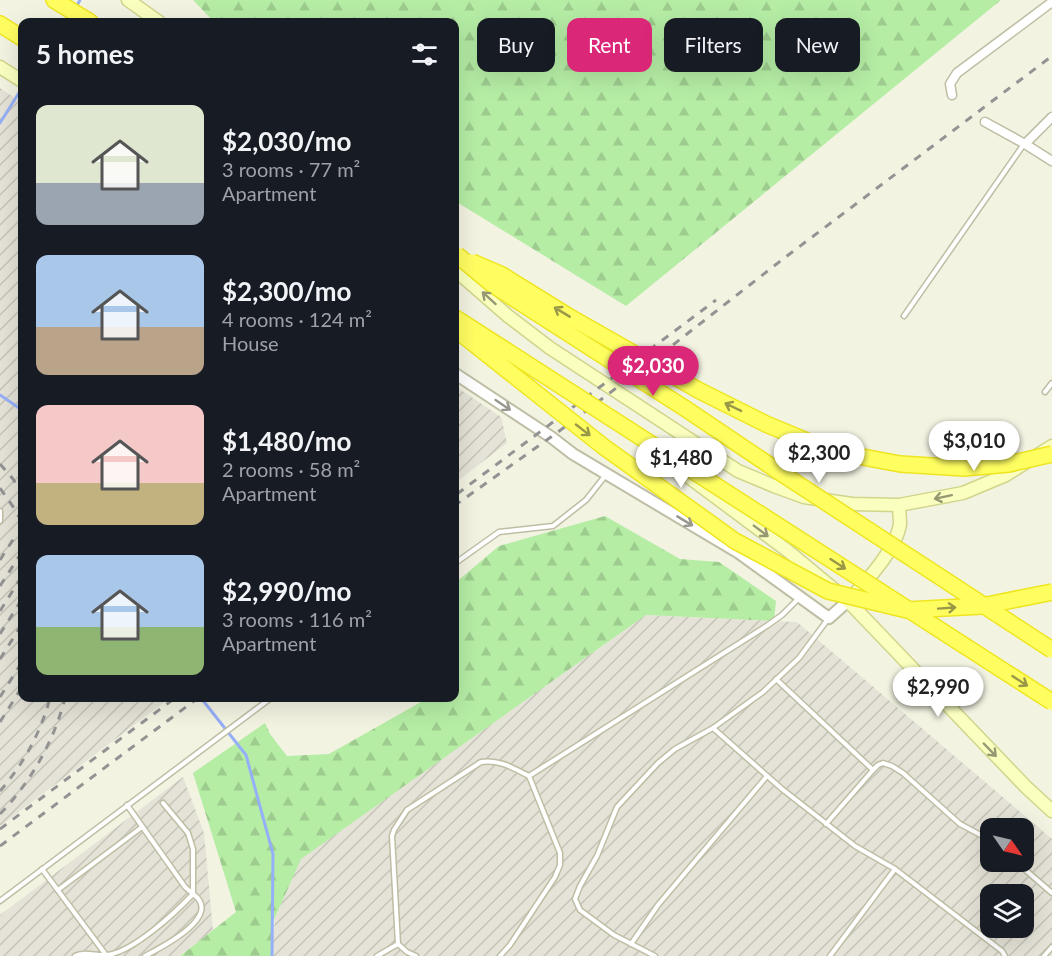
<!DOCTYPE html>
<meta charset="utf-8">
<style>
body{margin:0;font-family:Lato,sans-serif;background:#20242c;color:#f1f3f6;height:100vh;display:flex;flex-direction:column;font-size:22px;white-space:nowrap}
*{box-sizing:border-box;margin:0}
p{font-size:20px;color:#9ea1a6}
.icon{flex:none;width:33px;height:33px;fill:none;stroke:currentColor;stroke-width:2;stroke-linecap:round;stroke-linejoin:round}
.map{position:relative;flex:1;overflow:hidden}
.panel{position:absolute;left:18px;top:18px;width:441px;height:684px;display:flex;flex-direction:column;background:#171b24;border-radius:12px;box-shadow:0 6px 24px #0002}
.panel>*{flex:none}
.top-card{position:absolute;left:477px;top:18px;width:484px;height:54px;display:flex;gap:12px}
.needle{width:39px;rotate:124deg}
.fabs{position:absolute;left:980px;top:818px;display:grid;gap:12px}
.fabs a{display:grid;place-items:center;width:54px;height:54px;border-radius:12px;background:#171b24;box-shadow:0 6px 24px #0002;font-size:30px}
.price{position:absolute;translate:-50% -51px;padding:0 14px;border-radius:21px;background:#fff;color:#222;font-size:20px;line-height:39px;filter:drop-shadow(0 2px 3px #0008)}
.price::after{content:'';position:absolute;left:50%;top:36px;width:18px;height:14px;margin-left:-9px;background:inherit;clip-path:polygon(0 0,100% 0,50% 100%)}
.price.on{background:#db2777;color:#fff}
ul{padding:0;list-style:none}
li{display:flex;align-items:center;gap:18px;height:150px;padding:0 18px}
li span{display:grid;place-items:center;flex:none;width:168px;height:120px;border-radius:12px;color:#555}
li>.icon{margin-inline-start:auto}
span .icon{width:72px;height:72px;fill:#fffc;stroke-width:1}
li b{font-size:26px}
h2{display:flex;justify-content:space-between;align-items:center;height:72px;padding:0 18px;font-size:26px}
.pill{padding:0 21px;border-radius:12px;background:#171b24;box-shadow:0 6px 24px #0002;font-size:21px;line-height:54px}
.pill.on{background:#db2777;color:#fff}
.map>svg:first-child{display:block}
</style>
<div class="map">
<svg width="1052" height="956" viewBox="0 0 1052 956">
<defs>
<pattern id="industrial-furrows" width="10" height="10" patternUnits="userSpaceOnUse" patternTransform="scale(1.5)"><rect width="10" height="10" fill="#e5e3d7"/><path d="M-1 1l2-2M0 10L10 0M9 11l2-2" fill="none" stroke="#c6c4b9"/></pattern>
<pattern id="forest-firs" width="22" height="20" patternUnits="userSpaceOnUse" patternTransform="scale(1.5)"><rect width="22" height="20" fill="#b5eda5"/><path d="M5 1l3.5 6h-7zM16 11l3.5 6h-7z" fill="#9dcc8e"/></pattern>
</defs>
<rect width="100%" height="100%" fill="#f3f3e2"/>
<g fill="url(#industrial-furrows)" fill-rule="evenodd">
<polygon points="0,88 22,103 22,698 170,698 0,826"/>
<polygon points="455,386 501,417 507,443 455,483"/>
<path d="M646,615L797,622L1052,839V956H272L275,918L300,859ZM990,828H1023V861H990ZM990,894H1023V927H990Z"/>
<polygon points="183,777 204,833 213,930 179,956 0,956 0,915"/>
</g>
<g fill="url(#forest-firs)">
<polygon points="193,0 1001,0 626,306 455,201 454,22 214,22"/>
<polygon points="605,516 680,559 719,562 776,601 774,621 646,615 301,859 273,922 272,956 180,956 236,912 193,773 265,723 270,734 287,756 329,754 428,698 454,698 455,583 499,546"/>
</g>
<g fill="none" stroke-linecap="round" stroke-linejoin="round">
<g stroke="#96b0f8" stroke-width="3">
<polyline points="75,9 80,0"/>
<polyline points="0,123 22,88"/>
<polyline points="0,395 22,410"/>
<polyline points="201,698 246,755 273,854 272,956"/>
</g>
<g stroke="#bfbea4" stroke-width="7">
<g id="service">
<polyline points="904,316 1024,144"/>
<polyline points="1045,392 1052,383"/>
<polyline points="0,511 0,521"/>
<polyline points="454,564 499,532 553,526 586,500 605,476"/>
<polyline points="776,679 873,770 878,765 883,763 892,766 903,773 960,824 990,840"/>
<polyline points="713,728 782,789 855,846 895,869 1002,951 1005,956"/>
<polyline points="529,776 768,625 782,615 799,598"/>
<polyline points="826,824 873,770"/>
<polyline points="1015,861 1052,893"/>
<polyline points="42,869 106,955"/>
<polyline points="58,890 142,827"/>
<polyline points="0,901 271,698"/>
<polyline points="631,944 658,905 767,776"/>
<path d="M75,956C85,951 96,956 107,955C133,952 175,913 193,894L185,887L127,805"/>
<path d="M145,956C162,947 224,916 193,894V849L188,833L163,803"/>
<polyline points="377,956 398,944"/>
<path d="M416,956L407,952L398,944L392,836L394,830L407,810L481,762C499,759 513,768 529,776L560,853V865L555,877L510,945L500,956"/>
<polyline points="655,956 614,935 580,910 575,899 580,886 597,856 617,807 658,763 675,749 713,728 763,692 799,658 828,619"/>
<polyline points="830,956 895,869"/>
<polyline points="1044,956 1052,947"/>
</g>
</g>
<g stroke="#bfbea4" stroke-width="11">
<g id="minor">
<polyline points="952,95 950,84 957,73 1052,2"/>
<polyline points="985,122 1025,144 1052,161"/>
<polyline points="1025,144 1052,117"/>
</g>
</g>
<g stroke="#bfbea4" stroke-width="14">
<polyline id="tertiary" points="454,373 551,437 573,454 739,553 829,618 848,601"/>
</g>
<g stroke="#d0d58a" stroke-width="15">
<g id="secondary">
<polyline points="128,0 159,22"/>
<polyline points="0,67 22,81"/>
<polyline points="454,269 508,316 550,348 738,471 774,486 804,497 852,504 899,505 963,493 1006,475 1052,446"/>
<polyline points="682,472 788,551 848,601 1026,787 1052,811"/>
<path d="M848,601C865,583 896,550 900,524C900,518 899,511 899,505"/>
</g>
</g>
<g stroke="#eee521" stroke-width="18">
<g id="motorway">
<polyline points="54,0 90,22"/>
<polyline points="0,24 22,38"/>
</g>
</g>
<use href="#service" stroke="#fff" stroke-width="4"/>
<use href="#minor" stroke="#fff" stroke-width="8"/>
<use href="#tertiary" stroke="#fff" stroke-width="10"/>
<use href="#secondary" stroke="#faffc0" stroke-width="12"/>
<use href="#motorway" stroke="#fffe61" stroke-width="15"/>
<g stroke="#939393" stroke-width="3" stroke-dasharray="8 8" stroke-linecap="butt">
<polyline points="0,464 13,479 22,493"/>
<polyline points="0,488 16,511 22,523"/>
<polyline points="457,494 716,300"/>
<polyline points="454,506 558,432 660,355 783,259 1052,56"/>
<polyline points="0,560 16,535"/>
<polyline points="0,586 22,552"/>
<polyline points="0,611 22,576"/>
<polyline points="0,634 22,599"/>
<polyline points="0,659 22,624"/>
<polyline points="0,697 22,662"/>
<polyline points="0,722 22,687"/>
<path d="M0,791C23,765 41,732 50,698"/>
<path d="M0,814C31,782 54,741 65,698"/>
<polyline points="0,829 175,698"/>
<polyline points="0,846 198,698"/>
</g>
<g stroke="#eee521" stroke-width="18" stroke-linecap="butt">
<g id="motorway-bridge">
<polyline points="457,255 493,285 686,409 781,473 1052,650"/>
<polyline points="472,262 502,275 568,316 700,391 766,424 831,451 900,464 964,468 1009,464 1052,454"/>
<polyline points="454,317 1052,702"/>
<polyline points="454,328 604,447 735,541 828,591 907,610 982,606 1052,592"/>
</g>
</g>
<use href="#motorway-bridge" stroke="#fffe61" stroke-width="15"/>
</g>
<defs><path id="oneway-shaft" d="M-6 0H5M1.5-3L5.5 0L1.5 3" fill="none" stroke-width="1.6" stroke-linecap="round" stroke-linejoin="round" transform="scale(1.5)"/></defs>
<g stroke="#969872">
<use href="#oneway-shaft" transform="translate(489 298) rotate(-138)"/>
<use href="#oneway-shaft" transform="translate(943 497) rotate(168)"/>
<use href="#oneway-shaft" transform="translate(761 531) rotate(37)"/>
<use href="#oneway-shaft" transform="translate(990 750) rotate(46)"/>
</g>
<g stroke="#999847">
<use href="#oneway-shaft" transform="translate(562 312) rotate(-149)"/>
<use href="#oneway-shaft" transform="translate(733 407) rotate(-154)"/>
<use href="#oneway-shaft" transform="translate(583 430) rotate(38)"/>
<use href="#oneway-shaft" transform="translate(838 564) rotate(33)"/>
<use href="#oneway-shaft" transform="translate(947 608) rotate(-4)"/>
<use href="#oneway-shaft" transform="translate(1020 681) rotate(33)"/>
</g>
<g stroke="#99988e">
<use href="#oneway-shaft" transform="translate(503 405) rotate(34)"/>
<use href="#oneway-shaft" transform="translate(685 521) rotate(31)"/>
</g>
</svg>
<div class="fabs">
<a><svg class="needle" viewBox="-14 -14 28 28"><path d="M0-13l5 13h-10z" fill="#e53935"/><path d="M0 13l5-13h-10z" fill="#9ea1a6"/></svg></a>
<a><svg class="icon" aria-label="layers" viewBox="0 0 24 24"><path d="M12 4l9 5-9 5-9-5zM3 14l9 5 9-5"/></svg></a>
</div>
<b class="price on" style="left:653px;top:397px">$2,030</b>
<b class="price" style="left:974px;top:472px">$3,010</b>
<b class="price" style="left:819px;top:484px">$2,300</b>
<b class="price" style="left:681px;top:489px">$1,480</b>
<b class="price" style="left:938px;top:718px">$2,990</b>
<div class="top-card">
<a class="pill">Buy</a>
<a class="pill on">Rent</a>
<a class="pill">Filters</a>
<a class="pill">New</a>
</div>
<section class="panel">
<h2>5 homes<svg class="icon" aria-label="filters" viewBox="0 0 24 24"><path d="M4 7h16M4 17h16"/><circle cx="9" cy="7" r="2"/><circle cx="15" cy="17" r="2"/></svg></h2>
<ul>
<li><span style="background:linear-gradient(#dfe7d0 65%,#9aa5b1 0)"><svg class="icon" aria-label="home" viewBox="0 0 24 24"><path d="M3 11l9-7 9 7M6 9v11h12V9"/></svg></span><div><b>$2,030/mo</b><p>3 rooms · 77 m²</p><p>Apartment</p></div></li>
<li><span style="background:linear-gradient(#a9c7e8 60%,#b9a48a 0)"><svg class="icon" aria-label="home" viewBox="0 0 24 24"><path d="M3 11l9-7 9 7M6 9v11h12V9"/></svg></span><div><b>$2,300/mo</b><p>4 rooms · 124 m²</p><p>House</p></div></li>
<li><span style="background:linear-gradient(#f6c9c9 65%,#c2b280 0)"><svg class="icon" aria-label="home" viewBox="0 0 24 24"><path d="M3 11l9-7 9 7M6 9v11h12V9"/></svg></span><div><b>$1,480/mo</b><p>2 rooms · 58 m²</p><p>Apartment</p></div></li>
<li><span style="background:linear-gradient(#a9c7e8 60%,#8fb573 0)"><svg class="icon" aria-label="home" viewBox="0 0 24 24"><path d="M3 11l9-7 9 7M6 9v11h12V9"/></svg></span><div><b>$2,990/mo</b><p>3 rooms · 116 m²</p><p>Apartment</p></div></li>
</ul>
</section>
</div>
